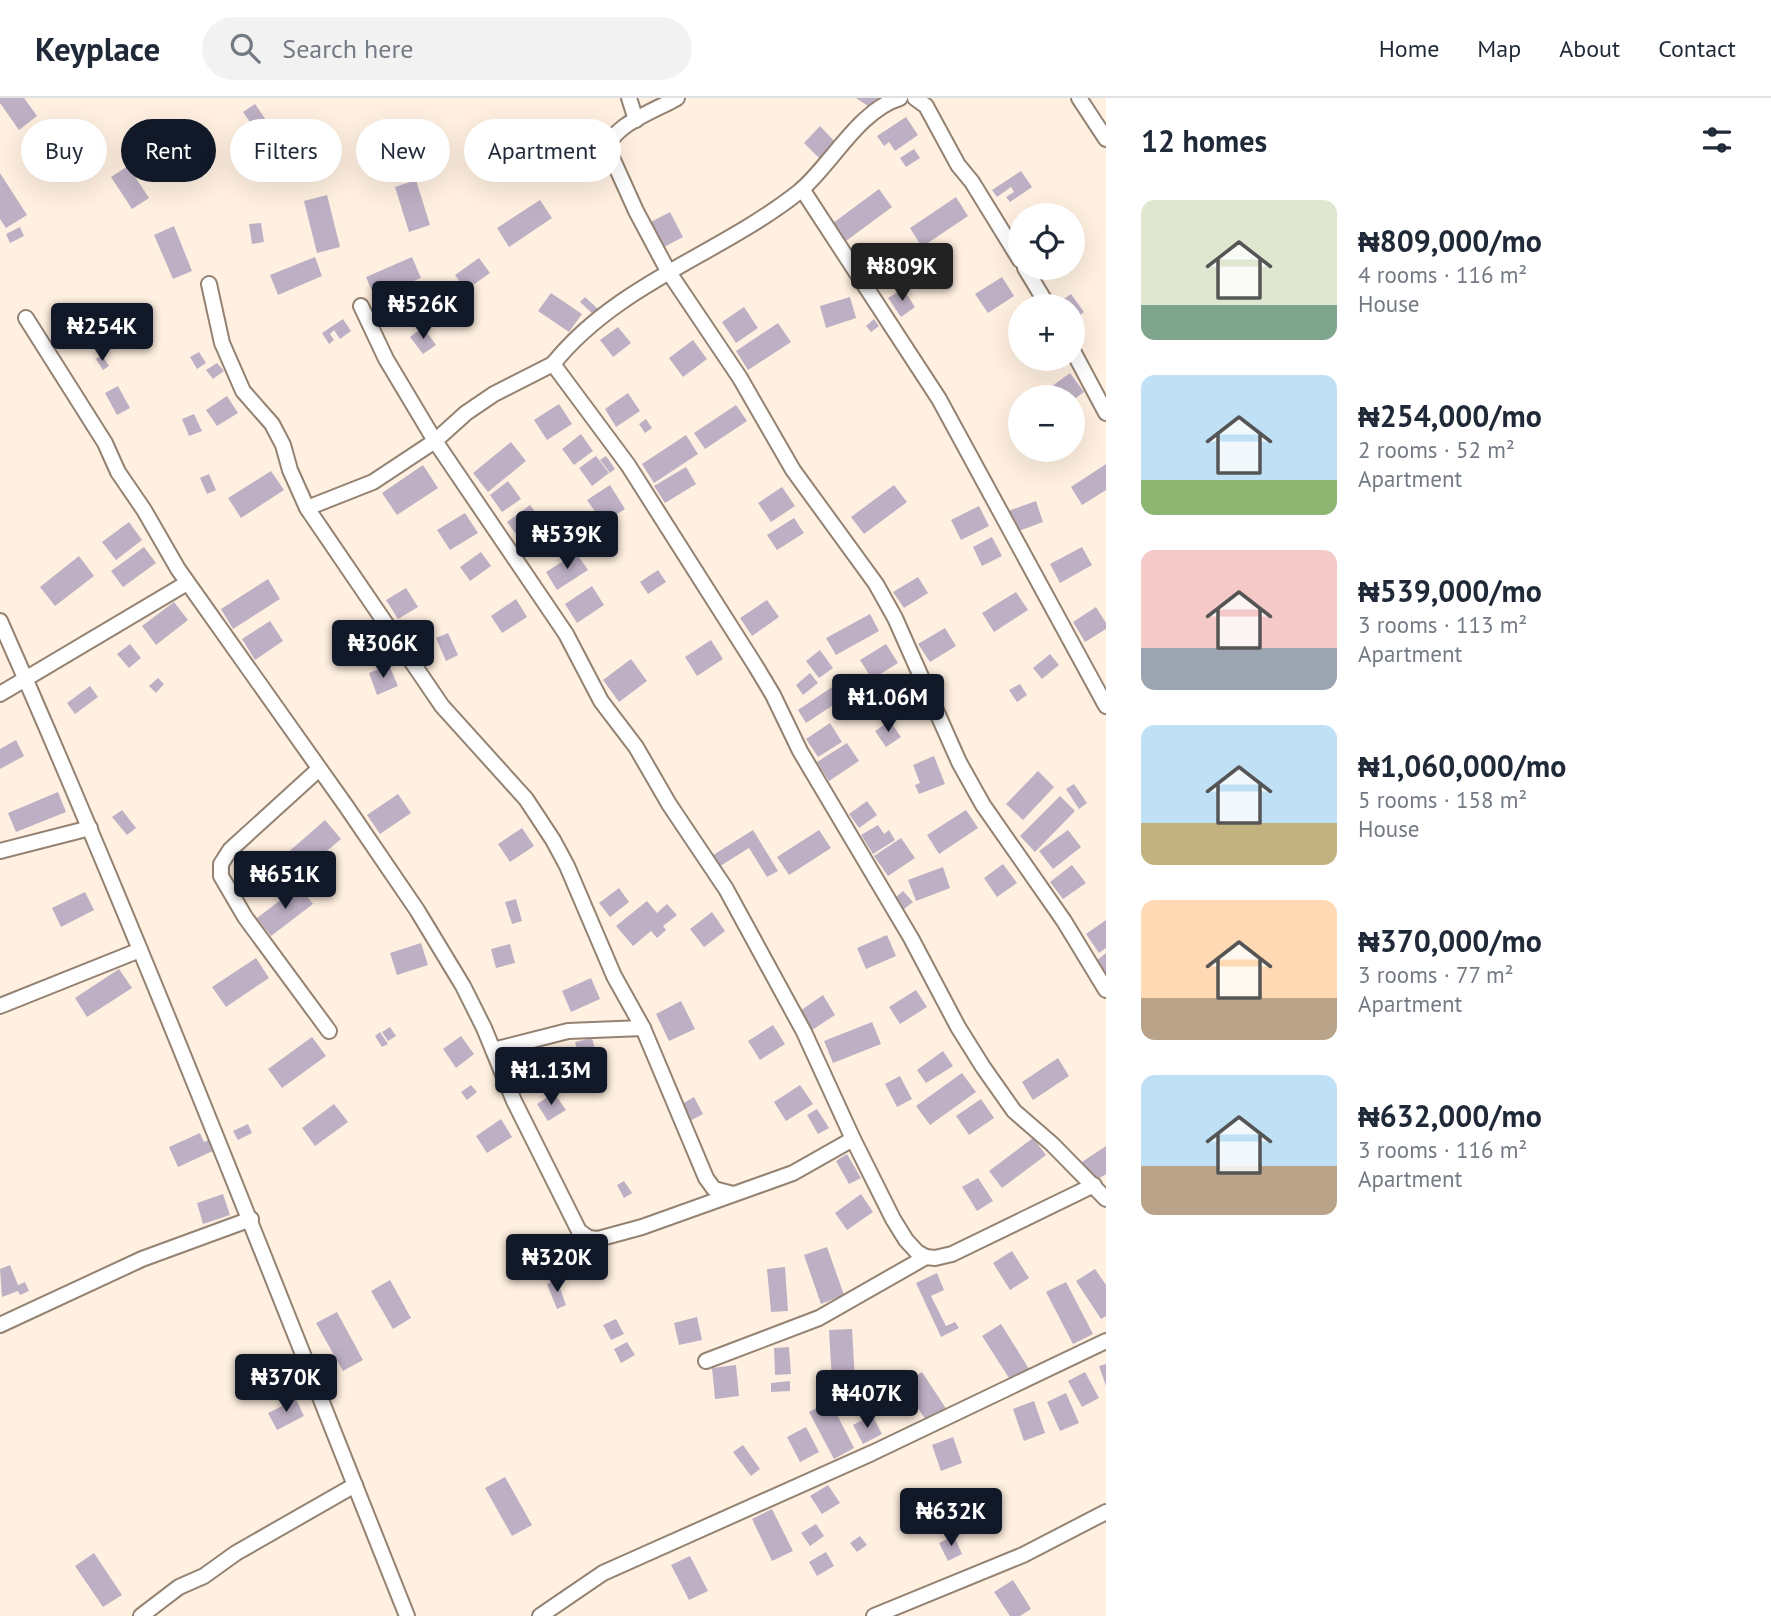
<!DOCTYPE html>
<meta charset="utf-8">
<style>
body{margin:0;font-family:"PT Sans",sans-serif;background:#f2f2f3;color:#1f2937;height:100vh;display:flex;flex-direction:column;font-size:26px;white-space:nowrap}
*{box-sizing:border-box;margin:0}
p{font-size:23px;color:#747a83}
.icon{flex:none;width:38px;height:38px;fill:none;stroke:currentColor;stroke-width:2;stroke-linecap:round;stroke-linejoin:round}
.map{position:relative;flex:1;overflow:hidden}
.sheet{display:flex;flex-direction:column;background:#fff;width:665px}
.sheet>*{flex:none}
.banner{position:absolute;left:21px;top:21px;width:665px;height:63px;display:flex;gap:14px}
.buttons{position:absolute;left:1008px;top:105px;display:grid;gap:14px}
.buttons a{display:grid;place-items:center;width:77px;height:77px;border-radius:50%;background:#fff;box-shadow:0 7px 28px #0002;font-size:35px}
.price{position:absolute;translate:-50% -60px;padding:0 16px;border-radius:7px;background:#111827;color:#fff;font-size:23px;line-height:46px;filter:drop-shadow(0 2px 4px #0008)}
.price::after{content:'';position:absolute;left:50%;top:42px;width:21px;height:16px;margin-left:-10px;background:inherit;clip-path:polygon(0 0,100% 0,50% 100%)}
.price.active{background:#222;color:#fff}
ul{padding:0;list-style:none}
li{display:flex;align-items:center;gap:21px;height:175px;padding:0 35px}
li span{display:grid;place-items:center;flex:none;width:196px;height:140px;border-radius:14px;color:#555}
li>.icon{margin-inline-start:auto}
span .icon{width:84px;height:84px;fill:#fffc;stroke-width:1}
li b{font-size:30px}
h2{display:flex;justify-content:space-between;align-items:center;height:84px;padding:0 35px;font-size:30px}
.pill{padding:0 24px;border-radius:32px;background:#fff;box-shadow:0 7px 28px #0002;font-size:24px;line-height:63px}
.pill.active{background:#111827;color:#fff}
header{display:flex;align-items:center;gap:42px;box-sizing:border-box;height:98px;padding:0 35px;background:#fff;border-bottom:2px solid #e0e1e3}
header strong{font-size:33px}
nav{display:flex;gap:38px;margin-inline-start:auto;font-size:24px}
.search{width:490px;height:63px;background:#f2f2f3;display:flex;align-items:center;gap:18px;box-sizing:border-box;padding:0 24px;border-radius:38px;color:#747a83;font-size:26px}
main{display:flex;flex:1;min-height:0}
.map>svg:first-child{display:block}
</style>
<header>
<strong>Keyplace</strong>
<div class="search"><svg class="icon" aria-label="search" viewBox="0 0 24 24"><circle cx="10" cy="10" r="6"/><path d="M15 15l6 6"/></svg>Search here</div>
<nav><a>Home</a><a>Map</a><a>About</a><a>Contact</a></nav>
</header>
<main>
<div class="map">
<svg width="1106" height="1518" viewBox="0 0 1106 1518">
<rect width="100%" height="100%" fill="#fff0e1"/>
<g fill="#beb0c4">
<polygon points="0,0 24,0 37,18 19,32 0,5"/>
<polygon points="856,0 878,0 871,10"/>
<polygon points="255,6 268,25 256,33 243,14"/>
<polygon points="906,19 918,37 895,53 889,44 884,48 877,38"/>
<polygon points="48,26 81,69 63,83 30,40"/>
<polygon points="820,28 836,45 820,61 804,45"/>
<polygon points="914,51 920,60 906,69 900,60"/>
<polygon points="128,68 149,100 132,111 111,79"/>
<polygon points="1021,73 1032,89 1010,104 1006,99 1014,94 1011,89 997,99 992,92"/>
<polygon points="0,75 27,117 6,130 0,121"/>
<polygon points="416,82 430,127 409,134 395,89"/>
<polygon points="879,91 892,109 846,143 833,125"/>
<polygon points="327,97 340,149 317,155 304,103"/>
<polygon points="956,99 968,118 922,149 910,130"/>
<polygon points="540,102 552,120 509,149 497,130"/>
<polygon points="670,114 683,139 664,149 651,124"/>
<polygon points="261,125 264,144 252,146 249,126"/>
<polygon points="174,128 192,173 173,181 154,137"/>
<polygon points="20,129 24,138 10,145 6,136"/>
<polygon points="315,159 322,178 278,197 270,177"/>
<polygon points="412,159 421,180 375,200 366,179"/>
<polygon points="479,160 490,175 466,192 455,177"/>
<polygon points="1002,179 1014,198 988,215 975,196"/>
<polygon points="903,191 915,209 901,219 888,200"/>
<polygon points="551,195 582,216 569,234 538,213"/>
<polygon points="1071,196 1084,214 1075,221 1073,208 1065,208 1061,203"/>
<polygon points="585,199 598,211 593,216 580,204"/>
<polygon points="850,199 856,220 826,230 820,208"/>
<polygon points="744,209 758,230 736,245 722,224"/>
<polygon points="343,221 351,233 340,241 334,232 330,236 334,242 329,246 322,235"/>
<polygon points="874,221 879,228 871,234 866,228"/>
<polygon points="778,225 791,244 748,272 736,253"/>
<polygon points="423,229 436,247 423,256 410,239"/>
<polygon points="618,229 631,245 613,259 600,242"/>
<polygon points="1020,233 1020,251 1012,238"/>
<polygon points="693,242 707,261 683,279 669,260"/>
<polygon points="199,254 206,265 197,271 190,259"/>
<polygon points="102,257 109,268 103,272 96,261"/>
<polygon points="217,265 224,273 213,281 206,272"/>
<polygon points="1070,275 1084,294 1073,302 1073,299 1037,299"/>
<polygon points="118,288 130,310 117,317 105,295"/>
<polygon points="628,295 640,313 616,329 605,311"/>
<polygon points="227,298 238,315 217,328 206,312"/>
<polygon points="559,306 572,326 547,342 534,322"/>
<polygon points="736,307 747,323 705,351 694,335"/>
<polygon points="194,316 202,333 189,338 182,321"/>
<polygon points="646,321 652,330 645,335 639,326"/>
<polygon points="581,336 593,353 574,367 562,351"/>
<polygon points="686,337 698,356 654,385 642,366"/>
<polygon points="511,344 526,363 488,394 473,375"/>
<polygon points="596,358 609,375 592,388 579,370"/>
<polygon points="606,358 615,371 610,375 600,362"/>
<polygon points="1106,366 1106,392 1082,407 1071,389"/>
<polygon points="423,367 438,390 397,417 382,395"/>
<polygon points="686,369 696,386 665,405 654,388"/>
<polygon points="271,373 284,392 241,420 228,400"/>
<polygon points="209,376 216,392 207,396 200,380"/>
<polygon points="508,383 521,401 502,414 490,397"/>
<polygon points="610,387 625,411 603,425 587,402"/>
<polygon points="894,387 907,404 864,436 851,419"/>
<polygon points="782,389 795,408 771,424 758,405"/>
<polygon points="1036,403 1043,424 1016,434 1008,413"/>
<polygon points="530,407 542,423 519,440 507,424"/>
<polygon points="979,408 989,428 961,442 951,422"/>
<polygon points="465,415 478,435 450,452 437,432"/>
<polygon points="794,420 804,435 777,452 767,437"/>
<polygon points="129,424 142,442 116,462 102,444"/>
<polygon points="992,439 1002,458 982,468 973,449"/>
<polygon points="144,449 156,465 123,489 111,473"/>
<polygon points="1082,449 1092,467 1060,485 1050,466"/>
<polygon points="481,454 491,468 470,483 460,469"/>
<polygon points="576,455 588,472 557,492 546,474"/>
<polygon points="79,458 94,478 55,508 40,489"/>
<polygon points="658,472 666,484 648,496 640,484"/>
<polygon points="918,479 928,495 904,510 893,494"/>
<polygon points="268,481 280,501 233,531 221,511"/>
<polygon points="592,488 604,507 577,525 565,506"/>
<polygon points="406,490 418,509 398,521 386,502"/>
<polygon points="1016,494 1028,512 994,534 982,515"/>
<polygon points="516,501 527,519 502,535 491,518"/>
<polygon points="767,502 779,519 752,538 740,520"/>
<polygon points="174,504 188,522 156,547 142,528"/>
<polygon points="1096,509 1106,525 1106,531 1085,544 1073,524"/>
<polygon points="870,516 879,533 836,557 826,540"/>
<polygon points="270,523 283,543 255,562 242,541"/>
<polygon points="945,530 956,548 930,564 918,546"/>
<polygon points="448,535 458,557 446,563 436,540"/>
<polygon points="711,542 723,561 697,578 685,559"/>
<polygon points="130,546 141,560 129,570 117,556"/>
<polygon points="886,546 898,565 872,581 860,562"/>
<polygon points="820,552 833,570 819,580 806,563"/>
<polygon points="1050,556 1059,567 1042,581 1033,570"/>
<polygon points="631,561 647,583 619,604 603,582"/>
<polygon points="389,567 398,588 377,597 369,575"/>
<polygon points="810,575 818,585 803,597 796,587"/>
<polygon points="158,580 164,586 156,595 149,588"/>
<polygon points="841,583 850,596 806,625 798,612"/>
<polygon points="1020,586 1027,597 1017,604 1009,592"/>
<polygon points="90,588 98,599 75,616 67,605"/>
<polygon points="890,623 901,639 886,649 875,633"/>
<polygon points="830,625 842,644 818,659 806,641"/>
<polygon points="16,642 24,658 0,671 0,651"/>
<polygon points="847,645 859,663 829,683 817,664"/>
<polygon points="934,658 945,686 919,696 915,687 920,685 913,667"/>
<polygon points="1038,673 1054,689 1023,722 1006,706"/>
<polygon points="1074,686 1087,705 1079,711 1066,691"/>
<polygon points="58,694 66,714 16,734 8,715"/>
<polygon points="398,696 411,715 380,736 367,717"/>
<polygon points="1060,698 1075,713 1035,754 1020,738"/>
<polygon points="867,703 877,717 859,730 849,716"/>
<polygon points="122,712 136,730 127,737 112,719"/>
<polygon points="966,712 978,730 939,756 927,737"/>
<polygon points="325,722 341,741 301,775 285,757"/>
<polygon points="878,727 884,736 889,732 895,742 873,756 861,737"/>
<polygon points="522,730 534,748 510,764 498,746"/>
<polygon points="753,732 778,773 767,779 749,750 717,770 710,759"/>
<polygon points="819,732 831,750 789,777 777,759"/>
<polygon points="1068,732 1081,749 1053,771 1039,753"/>
<polygon points="901,740 915,760 888,778 874,758"/>
<polygon points="1003,766 1017,785 997,799 984,780"/>
<polygon points="1072,767 1086,785 1063,801 1050,784"/>
<polygon points="943,769 950,790 916,803 908,782"/>
<polygon points="299,788 313,806 271,838 257,820"/>
<polygon points="619,790 629,804 610,819 599,805"/>
<polygon points="903,793 913,804 904,811 895,800"/>
<polygon points="85,794 94,812 61,829 52,810"/>
<polygon points="516,801 522,823 512,826 505,804"/>
<polygon points="647,803 657,815 667,806 677,817 663,828 666,832 657,840 651,833 633,848 616,828"/>
<polygon points="712,814 725,833 704,849 690,831"/>
<polygon points="1106,822 1106,850 1099,855 1086,836"/>
<polygon points="887,837 896,858 866,871 857,850"/>
<polygon points="421,845 428,867 397,877 390,855"/>
<polygon points="510,846 515,865 496,870 491,851"/>
<polygon points="1106,855 1106,878 1095,864"/>
<polygon points="256,860 269,880 226,909 212,889"/>
<polygon points="119,871 132,890 87,919 75,900"/>
<polygon points="591,880 600,901 571,914 562,893"/>
<polygon points="916,892 927,909 900,926 889,909"/>
<polygon points="823,897 835,917 812,932 800,913"/>
<polygon points="681,903 695,931 669,943 656,916"/>
<polygon points="872,924 881,946 833,965 824,943"/>
<polygon points="773,927 785,946 760,962 748,943"/>
<polygon points="390,929 396,938 388,943 382,934"/>
<polygon points="380,934 388,946 382,949 375,938"/>
<polygon points="461,938 474,956 456,970 443,951"/>
<polygon points="312,939 326,958 282,990 268,971"/>
<polygon points="592,940 600,970 583,974 575,944"/>
<polygon points="943,953 953,968 926,985 917,972"/>
<polygon points="1058,960 1069,978 1033,1002 1022,984"/>
<polygon points="962,975 976,994 930,1027 916,1008"/>
<polygon points="900,978 912,1001 897,1009 885,986"/>
<polygon points="471,987 477,994 467,1002 461,994"/>
<polygon points="800,987 813,1006 786,1023 774,1004"/>
<polygon points="554,995 566,1012 548,1023 537,1006"/>
<polygon points="694,999 703,1016 686,1025 677,1009"/>
<polygon points="981,1001 994,1020 969,1037 956,1018"/>
<polygon points="334,1006 348,1024 315,1048 302,1030"/>
<polygon points="817,1011 829,1030 818,1036 807,1017"/>
<polygon points="501,1021 512,1039 487,1055 476,1038"/>
<polygon points="248,1026 252,1035 238,1042 233,1033"/>
<polygon points="200,1035 204,1044 211,1041 215,1052 178,1069 169,1049"/>
<polygon points="1033,1040 1046,1057 1002,1090 989,1073"/>
<polygon points="1106,1048 1106,1076 1095,1083 1082,1064"/>
<polygon points="847,1056 861,1080 849,1086 836,1063"/>
<polygon points="978,1080 993,1103 977,1113 962,1089"/>
<polygon points="624,1083 632,1095 624,1100 617,1087"/>
<polygon points="223,1096 230,1117 203,1126 197,1105"/>
<polygon points="861,1096 873,1114 847,1132 835,1115"/>
<polygon points="827,1149 844,1197 821,1206 804,1157"/>
<polygon points="1012,1153 1029,1180 1010,1192 993,1165"/>
<polygon points="10,1167 18,1187 25,1184 29,1193 20,1197 18,1193 2,1199 0,1171"/>
<polygon points="785,1169 788,1213 771,1214 767,1171"/>
<polygon points="1095,1171 1106,1187 1106,1218 1101,1221 1076,1183"/>
<polygon points="937,1175 944,1192 931,1198 946,1228 955,1224 959,1230 941,1239 916,1185"/>
<polygon points="390,1182 411,1220 393,1231 371,1193"/>
<polygon points="557,1182 566,1207 557,1211 547,1186"/>
<polygon points="1066,1184 1093,1236 1073,1246 1046,1194"/>
<polygon points="337,1214 363,1262 343,1273 316,1225"/>
<polygon points="697,1219 702,1242 679,1247 674,1225"/>
<polygon points="616,1221 624,1236 611,1242 603,1227"/>
<polygon points="1001,1226 1029,1271 1011,1283 982,1238"/>
<polygon points="852,1231 855,1282 832,1283 829,1232"/>
<polygon points="627,1244 635,1257 621,1265 614,1251"/>
<polygon points="789,1249 791,1276 775,1277 774,1250"/>
<polygon points="1106,1266 1106,1288 1099,1268"/>
<polygon points="736,1267 739,1298 715,1301 712,1270"/>
<polygon points="922,1274 947,1312 928,1325 902,1287"/>
<polygon points="1085,1274 1099,1300 1082,1309 1068,1283"/>
<polygon points="790,1283 790,1293 771,1294 771,1285"/>
<polygon points="1066,1295 1079,1325 1060,1333 1047,1304"/>
<polygon points="296,1301 304,1318 277,1332 268,1315"/>
<polygon points="830,1303 854,1350 834,1361 809,1314"/>
<polygon points="1034,1303 1045,1335 1024,1343 1013,1311"/>
<polygon points="872,1317 882,1336 863,1346 853,1327"/>
<polygon points="806,1329 819,1354 800,1364 787,1339"/>
<polygon points="953,1339 962,1365 941,1373 932,1347"/>
<polygon points="743,1347 760,1371 751,1378 733,1354"/>
<polygon points="505,1379 532,1427 512,1438 485,1390"/>
<polygon points="828,1387 840,1405 822,1416 810,1398"/>
<polygon points="772,1411 793,1453 772,1463 752,1421"/>
<polygon points="816,1426 824,1438 810,1448 801,1435"/>
<polygon points="860,1438 867,1447 857,1454 850,1445"/>
<polygon points="954,1438 962,1456 948,1463 939,1445"/>
<polygon points="826,1454 834,1468 817,1478 809,1464"/>
<polygon points="94,1455 122,1497 103,1509 75,1468"/>
<polygon points="690,1458 708,1493 689,1502 671,1467"/>
<polygon points="1013,1482 1031,1511 1020,1518 1010,1518 994,1494"/>
</g>
<g fill="none" stroke-linecap="round" stroke-linejoin="round">
<g stroke="#948272" stroke-width="18">
<g id="minor">
<polyline points="629,0 636,22"/>
<path d="M677,0C659,11 606,29 609,53L636,113L668,173L740,280L793,372L876,486L895,520L959,664L983,707L1064,823L1106,892"/>
<path d="M900,0C859,12 831,67 800,93C721,156 618,185 553,266L628,367L755,567L773,597L800,653L911,840L958,929L983,969L1014,1013L1052,1046L1106,1101"/>
<polyline points="915,0 926,8 958,67 972,84 1020,162"/>
<polyline points="1079,0 1106,41"/>
<polyline points="802,91 939,301 1106,608"/>
<polyline points="1025,170 1048,208"/>
<polyline points="209,186 222,245 243,293 272,326 283,347 290,372 307,410 442,608 526,701 553,742 567,768 614,878 643,930 706,1080 714,1091 733,1096"/>
<polyline points="361,208 386,261 435,343 566,536 601,603 636,649 669,706 726,791 804,934 853,1041 893,1121 906,1142 917,1154 926,1159 935,1160 952,1156 1094,1087"/>
<polyline points="26,220 105,345 118,374 144,412 178,471 346,708 417,812 463,888 484,930 514,1003 579,1133 589,1140 598,1141 642,1129 793,1075 853,1041"/>
<polyline points="1073,253 1106,315"/>
<polyline points="307,410 373,384 435,343 466,315 494,296 553,266"/>
<path d="M0,523C145,851 274,1185 407,1518"/>
<polyline points="0,596 187,485"/>
<polyline points="319,671 230,752 221,766 221,778 245,819 329,933"/>
<polyline points="0,753 90,730"/>
<polyline points="0,908 140,852"/>
<polyline points="493,952 568,933 643,930"/>
<polyline points="0,1227 142,1161 251,1121"/>
<polyline points="706,1263 819,1220 926,1159"/>
<polyline points="141,1518 179,1489 204,1478 236,1455 355,1387"/>
<polyline points="540,1518 603,1475 872,1355 1106,1243"/>
<polyline points="874,1518 1023,1457 1106,1414"/>
</g>
</g>
<use href="#minor" stroke="#fff" stroke-width="14"/>
</g>
</svg>
<div class="buttons">
<a><svg class="icon" aria-label="locate" viewBox="0 0 24 24"><circle cx="12" cy="12" r="6"/><path d="M12 2v4M12 18v4M2 12h4M18 12h4"/></svg></a>
<a>+</a>
<a>−</a>
</div>
<b class="price active" style="left:902px;top:205px">₦809K</b>
<b class="price" style="left:423px;top:243px">₦526K</b>
<b class="price" style="left:102px;top:265px">₦254K</b>
<b class="price" style="left:567px;top:473px">₦539K</b>
<b class="price" style="left:383px;top:582px">₦306K</b>
<b class="price" style="left:888px;top:636px">₦1.06M</b>
<b class="price" style="left:285px;top:813px">₦651K</b>
<b class="price" style="left:551px;top:1009px">₦1.13M</b>
<b class="price" style="left:557px;top:1196px">₦320K</b>
<b class="price" style="left:286px;top:1316px">₦370K</b>
<b class="price" style="left:867px;top:1332px">₦407K</b>
<b class="price" style="left:951px;top:1450px">₦632K</b>
<div class="banner">
<a class="pill">Buy</a>
<a class="pill active">Rent</a>
<a class="pill">Filters</a>
<a class="pill">New</a>
<a class="pill">Apartment</a>
</div>
</div>
<section class="sheet">
<h2>12 homes<svg class="icon" aria-label="filters" viewBox="0 0 24 24"><path d="M4 7h16M4 17h16"/><circle cx="9" cy="7" r="2"/><circle cx="15" cy="17" r="2"/></svg></h2>
<ul>
<li><span style="background:linear-gradient(#dfe7d0 75%,#7fa58c 0)"><svg class="icon" aria-label="home" viewBox="0 0 24 24"><path d="M3 11l9-7 9 7M6 9v11h12V9"/></svg></span><div><b>₦809,000/mo</b><p>4 rooms · 116 m²</p><p>House</p></div></li>
<li><span style="background:linear-gradient(#bfe0f5 75%,#8fb573 0)"><svg class="icon" aria-label="home" viewBox="0 0 24 24"><path d="M3 11l9-7 9 7M6 9v11h12V9"/></svg></span><div><b>₦254,000/mo</b><p>2 rooms · 52 m²</p><p>Apartment</p></div></li>
<li><span style="background:linear-gradient(#f6c9c9 70%,#9aa5b1 0)"><svg class="icon" aria-label="home" viewBox="0 0 24 24"><path d="M3 11l9-7 9 7M6 9v11h12V9"/></svg></span><div><b>₦539,000/mo</b><p>3 rooms · 113 m²</p><p>Apartment</p></div></li>
<li><span style="background:linear-gradient(#bfe0f5 70%,#c2b280 0)"><svg class="icon" aria-label="home" viewBox="0 0 24 24"><path d="M3 11l9-7 9 7M6 9v11h12V9"/></svg></span><div><b>₦1,060,000/mo</b><p>5 rooms · 158 m²</p><p>House</p></div></li>
<li><span style="background:linear-gradient(#ffd9b3 70%,#b9a48a 0)"><svg class="icon" aria-label="home" viewBox="0 0 24 24"><path d="M3 11l9-7 9 7M6 9v11h12V9"/></svg></span><div><b>₦370,000/mo</b><p>3 rooms · 77 m²</p><p>Apartment</p></div></li>
<li><span style="background:linear-gradient(#bfe0f5 65%,#b9a48a 0)"><svg class="icon" aria-label="home" viewBox="0 0 24 24"><path d="M3 11l9-7 9 7M6 9v11h12V9"/></svg></span><div><b>₦632,000/mo</b><p>3 rooms · 116 m²</p><p>Apartment</p></div></li>
</ul>
</section>
</main>
